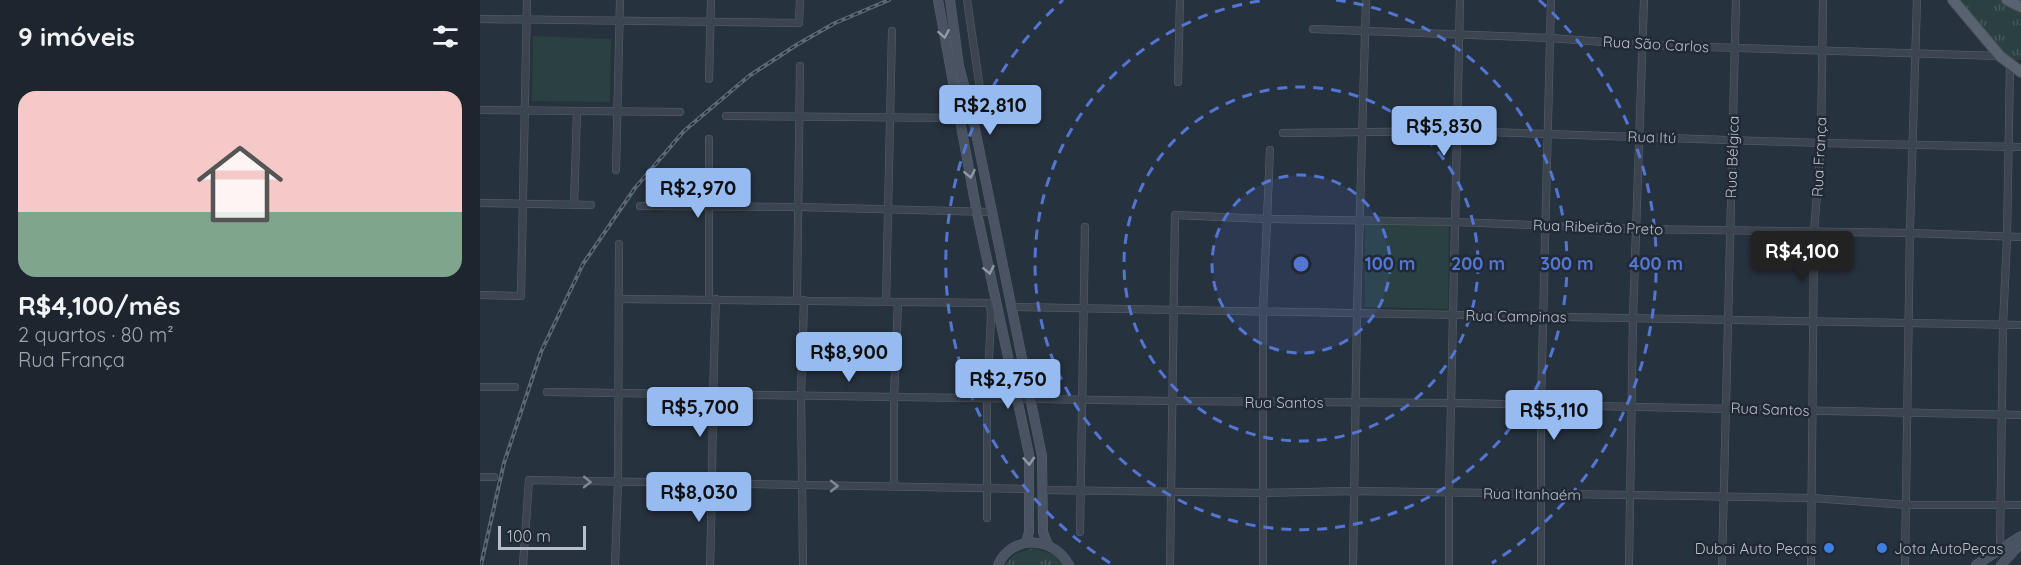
<!DOCTYPE html>
<html lang="pt">
<meta charset="utf-8">
<style>
body{margin:0;font-family:Quicksand,sans-serif;background:#252e37;color:#f1f3f6;height:100vh;display:flex;flex-direction:column;font-size:22px;white-space:nowrap}
*{box-sizing:border-box;margin:0}
p{font-size:20px;color:#a0a5aa}
.icon{flex:none;width:33px;height:33px;fill:none;stroke:currentColor;stroke-width:2;stroke-linecap:round;stroke-linejoin:round}
.map{position:relative;flex:1;overflow:hidden}
.drawer{display:flex;flex-direction:column;background:#1d262f;width:480px}
.drawer>*{flex:none}
.scale{position:absolute;left:18px;bottom:15px;width:88px;box-sizing:border-box;padding-left:6px;border:3px solid #b8bfc9;border-top:0;font-size:16px;line-height:21px;white-space:nowrap;color:#b8bfc9;-webkit-text-stroke:4px #202934;paint-order:stroke}
.price{position:absolute;translate:-50% -51px;padding:0 14px;border-radius:6px;background:#95bbf1;color:#111;font-size:20px;line-height:39px;filter:drop-shadow(0 2px 3px #0008)}
.price::after{content:'';position:absolute;left:50%;top:36px;width:18px;height:14px;margin-left:-9px;background:inherit;clip-path:polygon(0 0,100% 0,50% 100%)}
.price.selected{background:#222;color:#fff}
ul{padding:0;list-style:none}
li{display:grid;align-content:center;gap:12px;height:318px;padding:0 18px}
li span{display:grid;place-items:center;height:186px;border-radius:18px;color:#555}
li>.icon{margin-inline-start:auto}
span .icon{width:108px;height:108px;fill:#fffc;stroke-width:1}
li b{font-size:26px}
h2{display:flex;justify-content:space-between;align-items:center;height:72px;padding:0 18px;font-size:26px}
main{display:flex;flex:1;min-height:0}
.map>svg:first-child{display:block}
</style>
<main>
<section class="drawer">
<h2>9 imóveis<svg class="icon" aria-label="filters" viewBox="0 0 24 24"><path d="M4 7h16M4 17h16"/><circle cx="9" cy="7" r="2"/><circle cx="15" cy="17" r="2"/></svg></h2>
<ul>
<li><span style="background:linear-gradient(#f6c9c9 65%,#7fa58c 0)"><svg class="icon" aria-label="home" viewBox="0 0 24 24"><path d="M3 11l9-7 9 7M6 9v11h12V9"/></svg></span><div><b>R$4,100/mês</b><p>2 quartos · 80 m²</p><p>Rua França</p></div></li>
</ul>
</section>
<div class="map">
<svg width="1541" height="565" viewBox="0 0 1541 565">
<defs>
<pattern id="grass-tufts" width="24" height="20" patternUnits="userSpaceOnUse" patternTransform="scale(1.5)"><rect width="24" height="20" fill="#2a4041"/><path d="M3 7l-1-3M5 7V3M7 7l1-3M15 17l-1-3M17 17v-4M19 17l1-3" fill="none" stroke="#475a5b"/></pattern>
</defs>
<rect width="100%" height="100%" fill="#27323f"/>
<g fill="url(#grass-tufts)">
<polygon points="1477,0 1520,0 1541,11 1541,60 1531,60"/>
<polygon points="554,548 573,554 584,565 525,565 535,554"/>
</g>
<g fill="#2a4041">
<polygon points="53,36 131,39 130,102 52,101"/>
<polygon points="885,224 969,226 968,309 885,307"/>
</g>
<g fill="none" stroke-linecap="round" stroke-linejoin="round">
<g stroke="#59626c" stroke-width="8">
<g id="street">
<polyline points="487,0 504,116 493,119"/>
<polyline points="0,19 319,23 320,0"/>
<polyline points="833,29 1071,38 1163,45 1520,56"/>
<polyline points="229,79 231,0"/>
<polyline points="698,82 700,0"/>
<polyline points="0,110 200,112"/>
<polyline points="246,116 478,118"/>
<polyline points="803,133 977,131 1341,143 1541,147"/>
<polyline points="136,170 140,0"/>
<polyline points="0,203 111,205"/>
<polyline points="94,205 97,111"/>
<polyline points="160,206 319,207 511,212"/>
<polyline points="0,295 41,296 47,0"/>
<polyline points="139,299 516,303"/>
<polyline points="229,299 229,139"/>
<polyline points="317,300 320,66"/>
<polyline points="406,302 412,31"/>
<polyline points="531,307 1541,325"/>
<polyline points="0,387 35,387"/>
<polyline points="67,392 692,401 972,403 1541,415"/>
<polyline points="0,477 14,477"/>
<polyline points="414,486 414,397 418,302"/>
<polyline points="563,490 783,493 873,491 1151,495 1333,498 1427,505 1541,505"/>
<polyline points="507,518 507,398 511,317 510,303"/>
<polyline points="600,532 605,227"/>
<polyline points="1520,549 1523,325 1527,238 1530,64"/>
<polyline points="43,565 49,480 549,489"/>
<polyline points="135,565 138,482 139,244"/>
<path d="M230,565C233,476 232,388 236,299"/>
<polyline points="323,565 321,395 324,300"/>
<polyline points="690,565 695,215 787,219 975,222 1156,229 1430,233 1541,237"/>
<polyline points="783,565 783,311 790,150"/>
<polyline points="873,565 877,313 886,0"/>
<polyline points="969,565 969,493 980,0"/>
<polyline points="1061,565 1061,405 1071,0"/>
<polyline points="1149,565 1153,318 1164,0"/>
<polyline points="1242,565 1256,0"/>
<polyline points="1331,565 1334,232 1341,143 1343,0"/>
<polyline points="1425,565 1430,227 1437,0"/>
</g>
</g>
<g stroke="#59626c" stroke-width="10">
<g id="secondary">
<polyline points="458,0 497,213 549,454 549,532 546,543"/>
<polyline points="470,0 479,66 493,119 562,456 563,532 568,545"/>
<path d="M518,565C532,534 574,536 589,565"/>
<polyline points="1496,565 1541,536"/>
<polyline points="1521,565 1541,543"/>
</g>
</g>
<g stroke="#454d58" stroke-width="12">
<g id="primary">
<polyline points="1473,0 1520,56 1541,72"/>
<polyline points="1527,0 1541,7"/>
</g>
</g>
<use href="#street" stroke="#3b444f" stroke-width="7"/>
<use href="#secondary" stroke="#495361" stroke-width="9"/>
<use href="#primary" stroke="#59636f" stroke-width="10"/>
<g stroke="#5d6875" stroke-width="4">
<polyline id="rail" points="1,565 24,463 61,352 103,264 155,188 204,131 269,76 318,44 355,23 409,0"/>
</g>
<use href="#rail" stroke="#202934" stroke-width="1.5" stroke-dasharray="4.5" stroke-linecap="butt"/>
</g>
<defs><path id="oneway-chevron" d="M-2-3.5L2.5 0L-2 3.5" fill="none" stroke-width="1.6" stroke-linecap="round" stroke-linejoin="round" transform="scale(1.5)"/></defs>
<g stroke="#9199a5">
<use href="#oneway-chevron" transform="translate(464 34) rotate(80)"/>
<use href="#oneway-chevron" transform="translate(490 174) rotate(79)"/>
<use href="#oneway-chevron" transform="translate(509 270) rotate(78)"/>
<use href="#oneway-chevron" transform="translate(549 461) rotate(87)"/>
</g>
<g stroke="#808892">
<use href="#oneway-chevron" transform="translate(107 482) rotate(1)"/>
<use href="#oneway-chevron" transform="translate(354 486)"/>
</g>
<circle cx="821" cy="264" r="89" fill="#5376d3" fill-opacity=".12"/>
<g fill="none" stroke="#5376d3" stroke-width="3" stroke-dasharray="10 8">
<circle cx="821" cy="264" r="89"/>
<circle cx="821" cy="264" r="177"/>
<path d="M856 0A266 266 0 1 1 786 0"/>
<path d="M630 563A355 355 0 0 1 583 0M1059 0A355 355 0 0 1 1012 563"/>
</g>
<g fill="#3f7fe0" stroke="#202934" stroke-width="2">
<circle cx="1349" cy="548" r="6"/>
<circle cx="1402" cy="548" r="6"/>
</g>
<g text-anchor="middle" dominant-baseline="central" stroke-width="5" stroke-linejoin="round" paint-order="stroke">
<g font-size="15" fill="#b8bfc9" stroke="#202934">
<text transform="translate(1176 44) rotate(3)">Rua São Carlos</text>
<text transform="translate(1172 137) rotate(2)">Rua Itú</text>
<text transform="translate(1252 157) rotate(-88)">Rua Bélgica</text>
<text transform="translate(1339 157) rotate(-87)">Rua França</text>
<text transform="translate(1118 227) rotate(2)">Rua Ribeirão Preto</text>
<text transform="translate(1036 316) rotate(1)">Rua Campinas</text>
<text x="804" y="402">Rua Santos</text>
<text transform="translate(1290 409) rotate(2)">Rua Santos</text>
<text transform="translate(1052 494) rotate(1)">Rua Itanhaém</text>
</g>
<g font-size="15" fill="#b8bfc9" stroke="#202934" text-anchor="end">
<text x="1337" y="548">Dubai Auto Peças</text>
<text x="1414" y="548" text-anchor="start">Jota AutoPeças</text>
</g>
</g>
<circle cx="821" cy="264" r="9" fill="#5376d3" stroke="#202934" stroke-width="3"/>
<g font-size="18" text-anchor="middle" font-weight="bold" fill="#5376d3" stroke="#202934" stroke-width="5" stroke-linejoin="round" paint-order="stroke">
<text x="910" y="270">100 m</text>
<text x="998" y="270">200 m</text>
<text x="1087" y="270">300 m</text>
<text x="1176" y="270">400 m</text>
</g>
</svg>
<div class="scale">100 m</div>
<b class="price" style="left:510px;top:136px">R$2,810</b>
<b class="price" style="left:964px;top:157px">R$5,830</b>
<b class="price" style="left:218px;top:219px">R$2,970</b>
<b class="price selected" style="left:1322px;top:282px">R$4,100</b>
<b class="price" style="left:369px;top:383px">R$8,900</b>
<b class="price" style="left:528px;top:410px">R$2,750</b>
<b class="price" style="left:220px;top:438px">R$5,700</b>
<b class="price" style="left:1074px;top:441px">R$5,110</b>
<b class="price" style="left:219px;top:523px">R$8,030</b>
</div>
</main>
